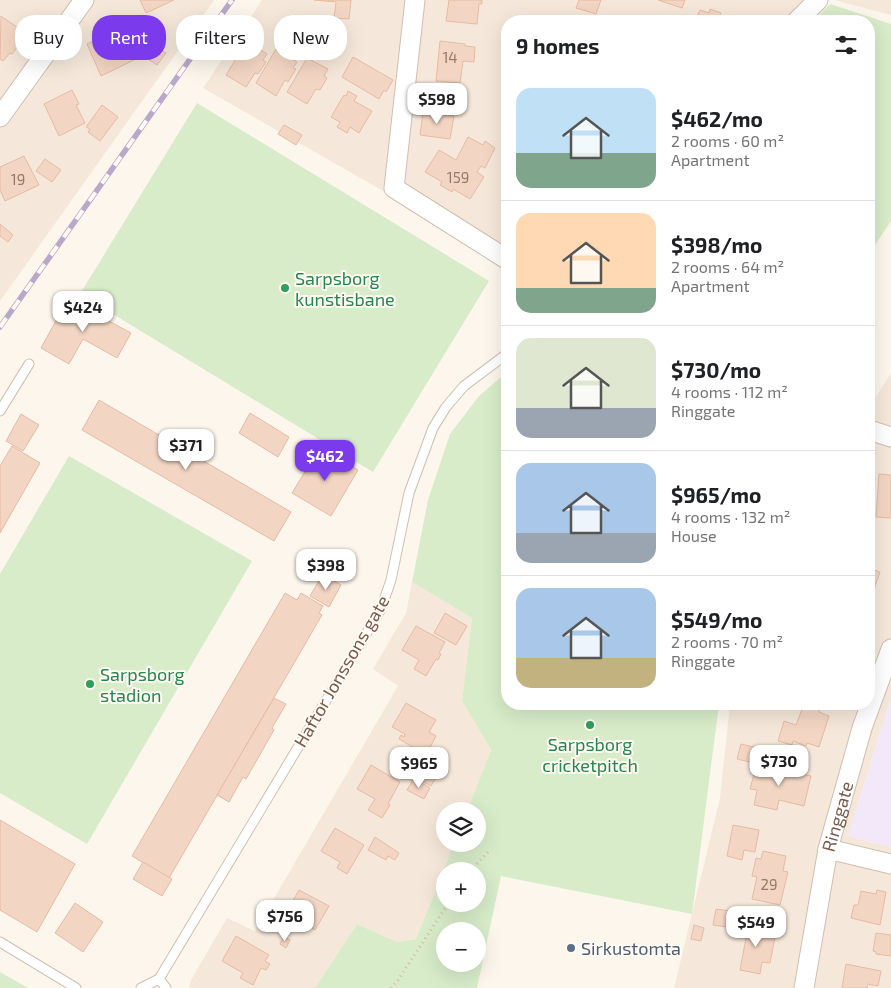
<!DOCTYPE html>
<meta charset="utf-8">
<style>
body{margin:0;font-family:"Exo 2",sans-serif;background:#f6f6f6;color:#202124;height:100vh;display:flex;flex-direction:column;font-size:19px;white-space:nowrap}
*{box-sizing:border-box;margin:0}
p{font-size:16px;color:#757577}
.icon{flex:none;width:28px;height:28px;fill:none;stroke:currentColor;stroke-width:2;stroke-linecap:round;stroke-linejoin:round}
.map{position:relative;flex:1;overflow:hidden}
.sheet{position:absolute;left:501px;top:15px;width:374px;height:695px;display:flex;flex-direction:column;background:#fff;border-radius:20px;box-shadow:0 5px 20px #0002}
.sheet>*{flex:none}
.top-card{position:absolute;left:15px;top:15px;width:411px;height:45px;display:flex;gap:10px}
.fabs{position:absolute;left:436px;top:802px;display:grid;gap:10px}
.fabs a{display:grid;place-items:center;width:50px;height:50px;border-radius:50%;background:#fff;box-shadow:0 5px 20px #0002;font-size:25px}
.price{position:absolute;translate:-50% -42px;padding:0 11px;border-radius:10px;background:#fff;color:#222;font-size:16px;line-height:32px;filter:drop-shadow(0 1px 2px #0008)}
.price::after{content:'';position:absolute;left:50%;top:30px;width:15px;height:11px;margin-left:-8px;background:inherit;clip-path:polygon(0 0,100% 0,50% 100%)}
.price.on{background:#7c3aed;color:#fff}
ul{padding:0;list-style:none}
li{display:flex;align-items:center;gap:15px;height:125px;padding:0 15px}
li+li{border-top:1px solid #e0e0e0}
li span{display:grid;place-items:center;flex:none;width:140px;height:100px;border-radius:15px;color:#555}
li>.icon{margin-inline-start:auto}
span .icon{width:60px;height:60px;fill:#fffc;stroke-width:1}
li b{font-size:21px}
h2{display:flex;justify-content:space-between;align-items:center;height:60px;padding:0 15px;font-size:21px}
.chip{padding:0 18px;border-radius:20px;background:#fff;box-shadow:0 5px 20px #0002;font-size:18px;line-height:45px}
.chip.on{background:#7c3aed;color:#fff}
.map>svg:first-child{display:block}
</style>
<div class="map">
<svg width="891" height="988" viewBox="0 0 891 988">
<rect width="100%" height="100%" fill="#fdf6ec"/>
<g fill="#f5e8da">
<polygon points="0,0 214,0 0,301"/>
<polygon points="262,0 818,0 797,21 508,21 507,262 203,88"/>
<polygon points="834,0 891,0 891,15"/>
<polygon points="891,373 891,698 848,836 891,847 891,988 674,988 720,798 730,704 869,704 869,408"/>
<polygon points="412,582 472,618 462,701 491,750 467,811 445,811 445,844 454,844 416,939 397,942 357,924 315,988 189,988 191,980 227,918 255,931 398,686 373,669 406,613"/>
</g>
<polygon fill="#f3e8fa" points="891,698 891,847 848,836"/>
<g fill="#d8ecc9" fill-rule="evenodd">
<polygon points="830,4 891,24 891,221 869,254 869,21 814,21"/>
<polygon points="197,103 489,281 373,472 80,294"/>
<path d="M507,372L508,704H719L692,914L501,876L477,988H315L357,924L397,942L416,939L454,844H478V811H467L491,750L462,701L472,618L412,582L428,500L450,434L479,396ZM478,871V904H445V871ZM478,931V964H445V931Z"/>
<polygon points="69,456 252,561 87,844 0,793 0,574"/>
<polygon points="0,972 28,988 0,988"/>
</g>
<g fill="#f3d5c3" stroke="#e6bba3">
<polygon points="140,0 174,0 146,13"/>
<polygon points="314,0 351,0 349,19 334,18 336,2"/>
<polygon points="449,0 482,0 482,4 479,4 477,24 446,21"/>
<polygon points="579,0 601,0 596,14 576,8"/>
<polygon points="658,0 685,0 682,8"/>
<polygon points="710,9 721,13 719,17 732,21 695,21 700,10 709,13"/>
<polygon points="1,16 24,32 19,40 21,42 12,54 10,53 3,61 0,59"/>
<polygon points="302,24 310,25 309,36 301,35"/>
<polygon points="116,30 123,44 126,42 134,60 101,76 87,44"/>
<polygon points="247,41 267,54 263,60 266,62 258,74 255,73 246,87 226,75"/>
<polygon points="440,41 465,44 465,46 475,47 474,62 463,61 460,83 436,81"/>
<polygon points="149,42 166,53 157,65 141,54"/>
<polygon points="276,49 297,62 293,68 296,69 288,82 285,80 276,96 256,83"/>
<polygon points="353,57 393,80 386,92 384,90 379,99 342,77"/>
<polygon points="508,57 508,75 503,74"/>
<polygon points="307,58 328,69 324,76 327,78 320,90 316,89 307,104 287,92"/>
<polygon points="72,90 79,104 76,105 85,123 59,136 44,104"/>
<polygon points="348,91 357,96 354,101 372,111 359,133 350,127 347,133 337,127 340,122 331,117 344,95 346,96"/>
<polygon points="102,105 118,117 100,141 88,132 90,129 86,127"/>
<polygon points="423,112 454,116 450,139 420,135"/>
<polygon points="284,125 302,135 296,145 278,134"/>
<polygon points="468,137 483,145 485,141 495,148 485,168 481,166 477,172 484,177 470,199 453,189 452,192 440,185 442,182 425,172 439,150 456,160"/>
<polygon points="24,156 39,185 5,201 0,190 0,167"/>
<polygon points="45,159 61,170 52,182 36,171"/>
<polygon points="0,224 13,235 8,242 0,236"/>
<polygon points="68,299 131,333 117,358 83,339 69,364 41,348"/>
<polygon points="99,400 291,512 274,541 82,430"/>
<polygon points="250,413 289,437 278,457 239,433"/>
<polygon points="21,414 39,425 23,451 6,441"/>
<polygon points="12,446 40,463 0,533 0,466"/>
<polygon points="320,447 358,470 331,516 292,493"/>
<polygon points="879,474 891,475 891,518 876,517"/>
<polygon points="869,564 872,566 871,569 880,572 869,603"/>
<polygon points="323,574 341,585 329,607 310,596"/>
<polygon points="285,593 297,600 301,593 323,606 319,613 322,615 169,878 132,856"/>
<polygon points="445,613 467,626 456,645 434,633"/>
<polygon points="416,626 445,642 439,653 441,654 438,660 436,659 426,676 414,669 419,660 402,650"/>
<polygon points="274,698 286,704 272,728 274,730 246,779 243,777 229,802 217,795"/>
<polygon points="406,703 436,720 429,732 436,736 426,755 399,739 401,735 404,737 405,734 392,727"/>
<polygon points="804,704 820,709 819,712 829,716 819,747 807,743 806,746 793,741 792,745 778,741 784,721 796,725"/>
<polygon points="741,744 762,749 758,764 737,759"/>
<polygon points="419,761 439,772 431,786 411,775"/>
<polygon points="371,765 400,782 388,804 390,805 382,818 368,810 375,799 357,789"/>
<polygon points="769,766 811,776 804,806 779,800 777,810 754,805 757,790 750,789 756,767 768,770"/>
<polygon points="414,778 430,788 424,799 407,790"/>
<polygon points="0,820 75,864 37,932 0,910"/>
<polygon points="733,825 759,830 755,852 744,850 742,860 727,856"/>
<polygon points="335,828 364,845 347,874 337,868 340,862 321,851"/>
<polygon points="375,837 399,853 395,860 388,856 386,860 368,850"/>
<polygon points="763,851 786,856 783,871 788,872 780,905 752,899 757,877 752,876 756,858 761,859"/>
<polygon points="143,862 172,879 162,896 133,879"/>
<polygon points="299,890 329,906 315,930 286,913"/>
<polygon points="877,890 886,892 880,925 851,918 854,905 858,905 861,891 876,894"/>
<polygon points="75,903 103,922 83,952 55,933"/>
<polygon points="716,909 738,912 735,928 713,925"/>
<polygon points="749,924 757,925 756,929 776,932 770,963 762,962 760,974 740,970 746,938 736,936 738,925 749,927"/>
<polygon points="694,925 704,928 701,941 691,939"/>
<polygon points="876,933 891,935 891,956 876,954 876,952 873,951"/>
<polygon points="236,936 269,955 265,961 270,964 266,970 261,968 253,985 240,978 243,973 222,961"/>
<polygon points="284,937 290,940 286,948 280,944"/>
<polygon points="846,964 881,971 878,986 868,984 867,988 842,988"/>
</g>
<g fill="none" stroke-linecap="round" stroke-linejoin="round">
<g stroke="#d1beb0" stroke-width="11">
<g id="service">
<polyline points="0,411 29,364"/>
<polyline points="0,942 76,988"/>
<polyline points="141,988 159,979"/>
<polyline points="166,988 159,979 381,609 391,580 409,493 433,428 446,407 464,386 508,353"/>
</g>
</g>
<g stroke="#d1beb0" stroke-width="21">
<g id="minor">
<polyline points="415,0 394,188 508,260"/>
<polyline points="797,21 818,0"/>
<polyline points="0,117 84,0"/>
<polyline points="869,430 891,437"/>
<polyline points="828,849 891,864"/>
<path id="s1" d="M804,988L828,849L862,728L891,649"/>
</g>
</g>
<g stroke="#d9b8a5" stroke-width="3" stroke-dasharray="1 4" stroke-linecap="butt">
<polyline points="470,871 490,850"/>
<polyline points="391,988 398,980 448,904"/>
</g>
<use href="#service" stroke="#fff" stroke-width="9"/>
<use href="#minor" stroke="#fff" stroke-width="19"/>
<g stroke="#b9a8c9" stroke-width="5.5">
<polyline id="rail" points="0,327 232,0"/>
</g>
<use href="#rail" stroke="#fffaf3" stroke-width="4" stroke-dasharray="11" stroke-linecap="butt"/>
</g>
<g fill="#2e9e5b" stroke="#fffaf3" stroke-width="2">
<circle cx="285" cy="288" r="5"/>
<circle cx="90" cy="684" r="5"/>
<circle cx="590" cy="725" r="5"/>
</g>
<circle fill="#5c6f8a" stroke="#fffaf3" stroke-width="2" cx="571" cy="948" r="5"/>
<g text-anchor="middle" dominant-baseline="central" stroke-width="4" stroke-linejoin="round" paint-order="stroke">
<g font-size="15" fill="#987a6a">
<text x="450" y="57">14</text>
<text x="458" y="177">159</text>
<text x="18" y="179">19</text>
<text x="769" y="884">29</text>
</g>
<g font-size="18" fill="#27864d" stroke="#fffaf3" text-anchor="start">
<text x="295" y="278">Sarpsborg<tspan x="295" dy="21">kunstisbane</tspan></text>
<text x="100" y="674">Sarpsborg<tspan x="100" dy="21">stadion</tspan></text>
<text x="590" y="744" text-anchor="middle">Sarpsborg<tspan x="590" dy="21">cricketpitch</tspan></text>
</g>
<g font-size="18" fill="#7a5c4d" stroke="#fffaf3">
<text transform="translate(341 671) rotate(-60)">Haftor Jonssons gate</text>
<text stroke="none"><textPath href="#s1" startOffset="175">Ringgate</textPath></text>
</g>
<g font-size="18" fill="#4e5e75" stroke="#fffaf3" text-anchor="start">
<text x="581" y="948">Sirkustomta</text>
</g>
</g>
</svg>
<div class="fabs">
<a><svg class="icon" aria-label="layers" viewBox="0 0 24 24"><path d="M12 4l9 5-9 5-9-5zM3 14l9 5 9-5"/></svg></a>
<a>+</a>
<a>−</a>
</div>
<b class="price" style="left:437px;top:125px">$598</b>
<b class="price" style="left:83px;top:333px">$424</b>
<b class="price" style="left:186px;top:471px">$371</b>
<b class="price on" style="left:325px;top:482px">$462</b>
<b class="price" style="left:326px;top:591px">$398</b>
<b class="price" style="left:779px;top:787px">$730</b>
<b class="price" style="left:419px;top:789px">$965</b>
<b class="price" style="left:285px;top:942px">$756</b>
<b class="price" style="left:756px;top:948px">$549</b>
<div class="top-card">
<a class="chip">Buy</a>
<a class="chip on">Rent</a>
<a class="chip">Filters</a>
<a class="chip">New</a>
</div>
<section class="sheet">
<h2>9 homes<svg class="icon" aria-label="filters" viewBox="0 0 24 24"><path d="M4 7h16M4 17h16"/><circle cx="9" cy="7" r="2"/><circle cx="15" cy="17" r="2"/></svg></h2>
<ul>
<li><span style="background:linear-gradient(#bfe0f5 65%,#7fa58c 0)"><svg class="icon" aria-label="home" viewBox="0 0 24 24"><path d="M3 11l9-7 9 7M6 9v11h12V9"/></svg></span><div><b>$462/mo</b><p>2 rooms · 60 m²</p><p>Apartment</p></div></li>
<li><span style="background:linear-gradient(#ffd9b3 75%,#7fa58c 0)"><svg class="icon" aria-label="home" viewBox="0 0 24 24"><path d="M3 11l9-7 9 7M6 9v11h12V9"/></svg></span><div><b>$398/mo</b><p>2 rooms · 64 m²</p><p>Apartment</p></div></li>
<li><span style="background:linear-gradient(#dfe7d0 70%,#9aa5b1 0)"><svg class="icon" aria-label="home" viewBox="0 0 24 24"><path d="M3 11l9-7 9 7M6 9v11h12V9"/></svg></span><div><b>$730/mo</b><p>4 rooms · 112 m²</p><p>Ringgate</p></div></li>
<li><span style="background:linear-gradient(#a9c7e8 70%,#9aa5b1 0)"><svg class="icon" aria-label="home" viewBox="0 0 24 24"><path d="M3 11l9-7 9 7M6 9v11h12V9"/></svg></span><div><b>$965/mo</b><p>4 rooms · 132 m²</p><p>House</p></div></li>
<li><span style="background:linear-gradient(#a9c7e8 70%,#c2b280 0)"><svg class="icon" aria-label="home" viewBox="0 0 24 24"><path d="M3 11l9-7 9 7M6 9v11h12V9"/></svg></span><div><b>$549/mo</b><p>2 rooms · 70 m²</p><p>Ringgate</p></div></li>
</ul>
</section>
</div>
